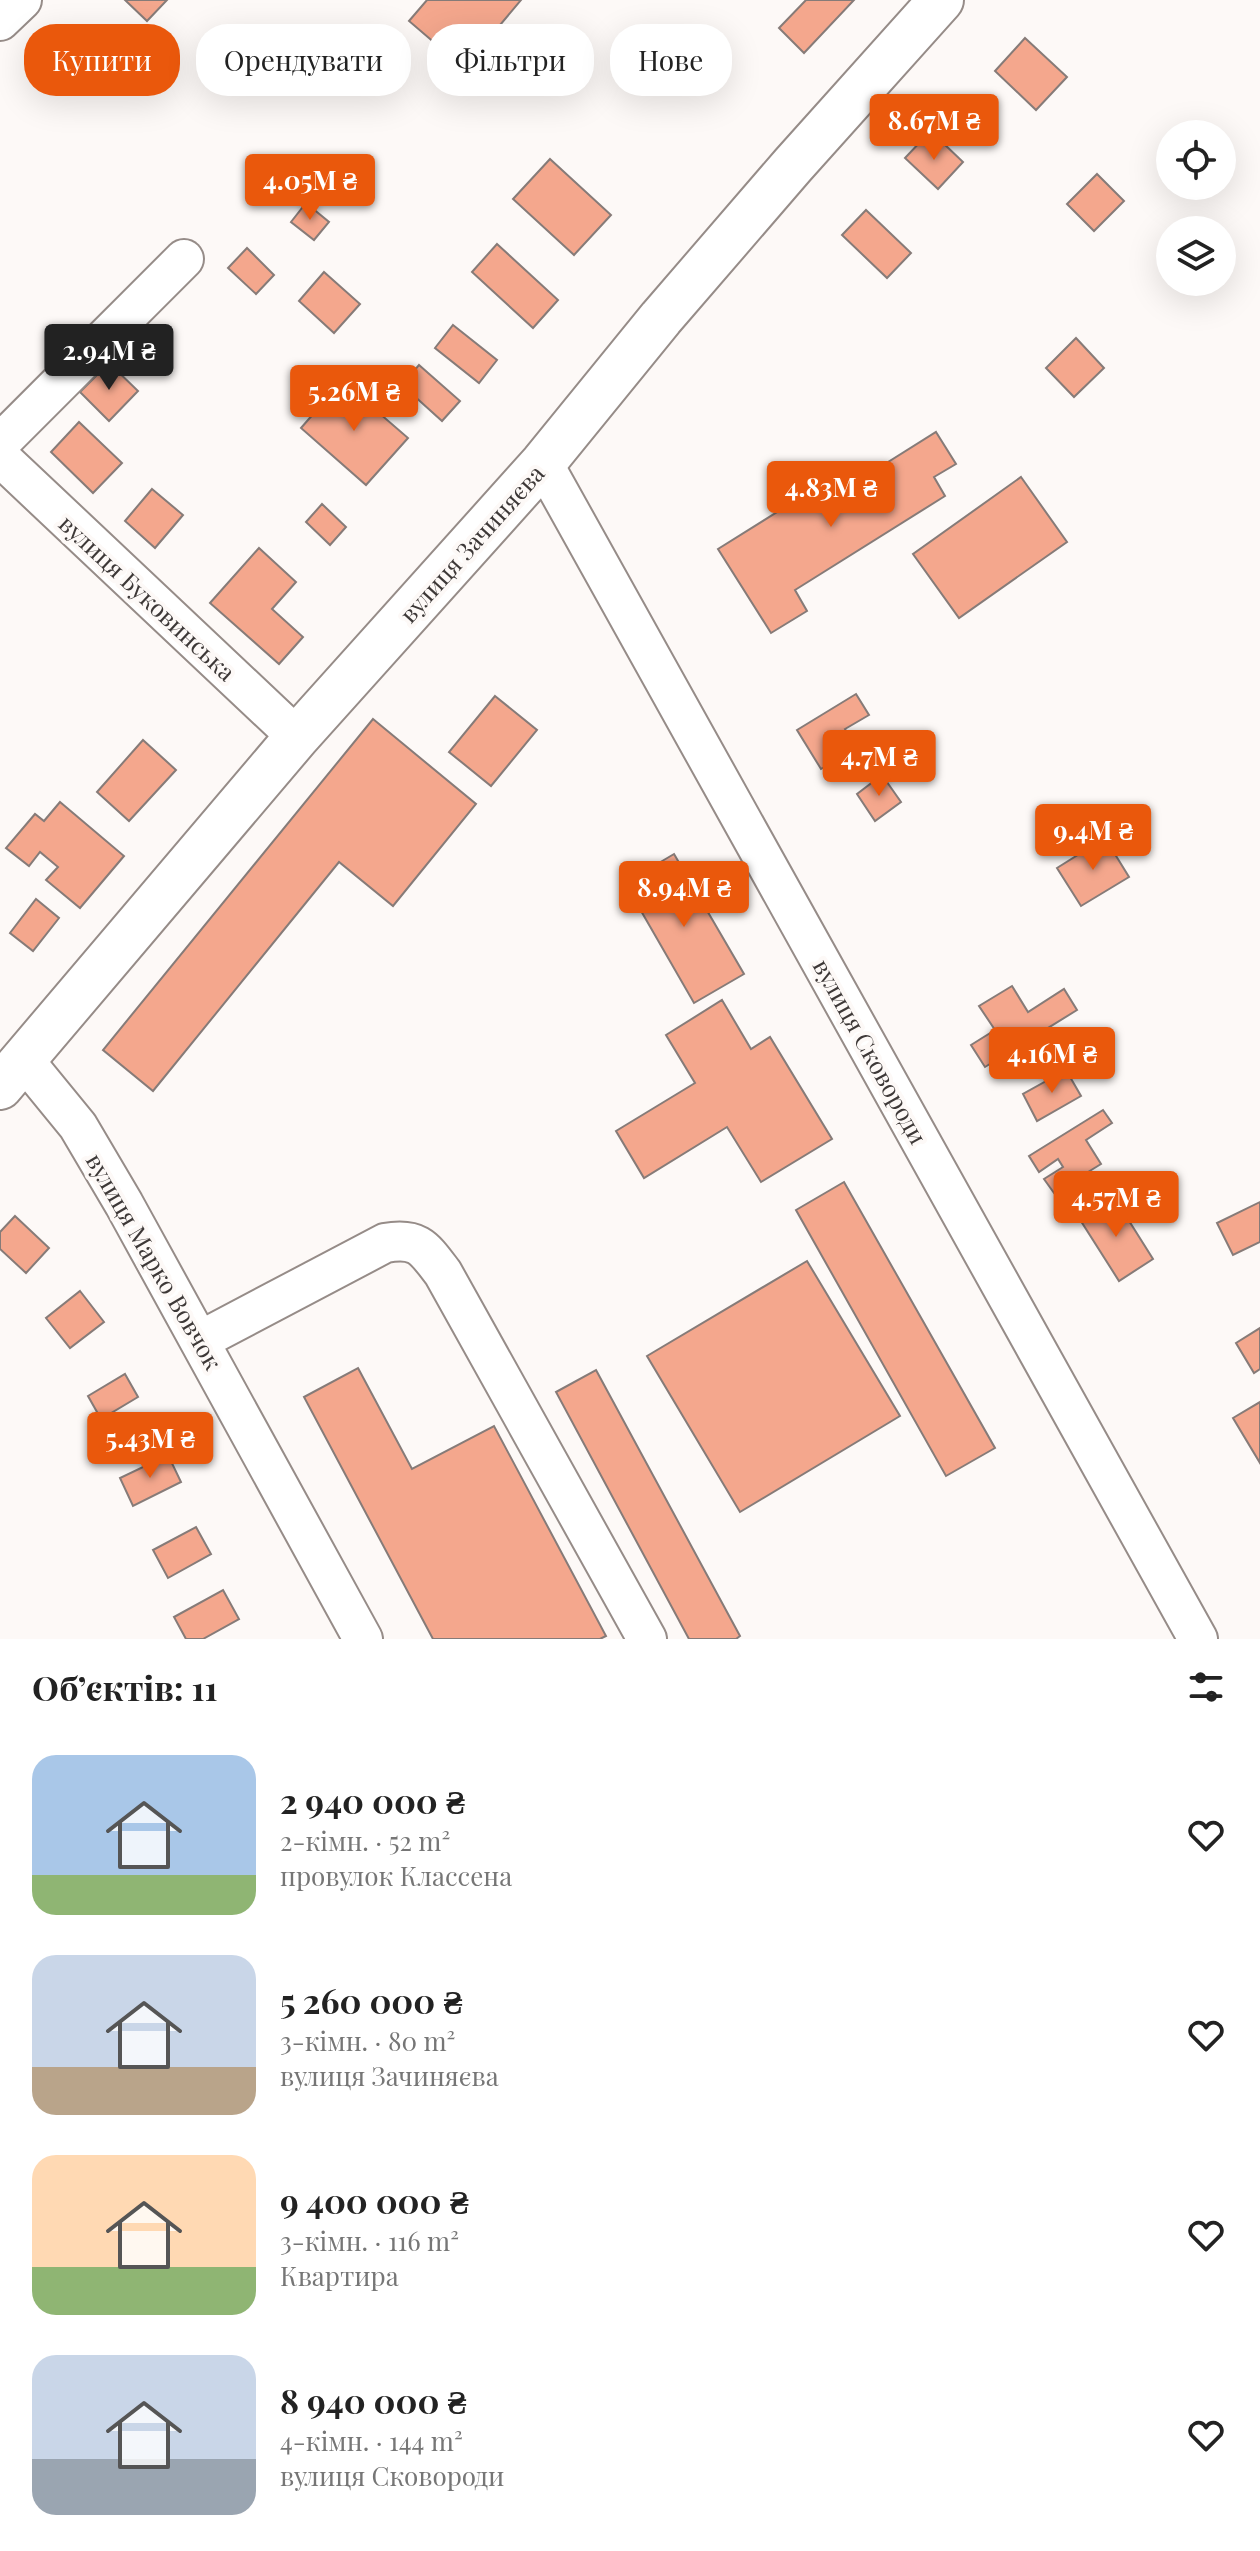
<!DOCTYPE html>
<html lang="uk">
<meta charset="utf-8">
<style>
body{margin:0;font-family:"Playfair Display",serif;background:#f2f2f2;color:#222;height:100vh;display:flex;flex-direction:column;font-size:30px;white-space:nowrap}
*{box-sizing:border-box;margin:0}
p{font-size:26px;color:#767676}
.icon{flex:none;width:44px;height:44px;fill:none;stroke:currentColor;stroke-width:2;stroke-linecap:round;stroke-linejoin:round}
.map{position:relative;height:1639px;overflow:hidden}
.panel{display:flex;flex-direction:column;background:#fff;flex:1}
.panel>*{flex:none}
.hud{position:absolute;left:24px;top:24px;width:800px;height:72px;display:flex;gap:16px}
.tools{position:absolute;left:1156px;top:120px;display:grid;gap:16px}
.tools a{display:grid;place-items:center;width:80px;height:80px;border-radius:50%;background:#fff;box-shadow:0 8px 32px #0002;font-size:40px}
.price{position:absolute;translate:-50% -68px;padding:0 18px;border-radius:8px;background:#ea580c;color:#fff;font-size:26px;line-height:52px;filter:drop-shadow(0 2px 4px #0008)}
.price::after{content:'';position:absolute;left:50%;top:48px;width:24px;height:18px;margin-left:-12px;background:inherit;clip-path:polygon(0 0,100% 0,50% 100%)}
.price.active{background:#222;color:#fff}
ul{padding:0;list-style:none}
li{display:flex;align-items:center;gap:24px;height:200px;padding:0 32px}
li span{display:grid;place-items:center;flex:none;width:224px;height:160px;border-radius:24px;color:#555}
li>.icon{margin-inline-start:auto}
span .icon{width:96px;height:96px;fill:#fffc;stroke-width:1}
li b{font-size:34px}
h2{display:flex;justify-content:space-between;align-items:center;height:96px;padding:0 32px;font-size:34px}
.chip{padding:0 28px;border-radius:32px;background:#fff;box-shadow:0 8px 32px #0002;font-size:28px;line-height:72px}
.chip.active{background:#ea580c;color:#fff}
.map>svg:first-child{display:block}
</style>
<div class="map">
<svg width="1260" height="1639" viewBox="0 0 1260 1639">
<rect width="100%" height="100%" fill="#fdf9f7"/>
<g fill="#f4a78d" stroke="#867b78" stroke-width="2">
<polygon points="125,0 167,0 147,21"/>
<polygon points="427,0 521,0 464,68 409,21"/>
<polygon points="806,0 854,0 804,53 779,28"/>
<polygon points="1025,38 1067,77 1036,110 995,71"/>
<polygon points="923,139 935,151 943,143 963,162 938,189 905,158"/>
<polygon points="550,159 611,215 574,255 513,199"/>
<polygon points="1097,174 1124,201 1094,231 1067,204"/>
<polygon points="306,203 329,222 314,240 291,222"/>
<polygon points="866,210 911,253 887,278 842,235"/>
<polygon points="497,244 558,300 533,328 472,272"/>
<polygon points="247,248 274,275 256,294 228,268"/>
<polygon points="324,272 360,304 334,333 299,301"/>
<polygon points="453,325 497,360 479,383 435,348"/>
<polygon points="1076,338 1104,368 1074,397 1046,368"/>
<polygon points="109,363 138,391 109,421 80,392"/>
<polygon points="419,365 460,401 442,421 402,385"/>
<polygon points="342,381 408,438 366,485 301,428"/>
<polygon points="79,422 122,463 93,493 51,452"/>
<polygon points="936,432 956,464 934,477 945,496 795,590 807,611 771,633 718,549 825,482 834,496"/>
<polygon points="1021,477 1067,542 959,618 913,554"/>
<polygon points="152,489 183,515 155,548 125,521"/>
<polygon points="322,504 346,527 330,545 306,522"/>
<polygon points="259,548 296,582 272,609 303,637 279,664 210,603"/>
<polygon points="856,694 869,715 845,729 856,748 821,769 797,730"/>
<polygon points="495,696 537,730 491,786 449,752"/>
<polygon points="373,719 476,804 393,906 339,862 153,1091 103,1050"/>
<polygon points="143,740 176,770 129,821 97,792"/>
<polygon points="882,775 901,802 875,821 857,794"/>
<polygon points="60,802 124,856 80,908 46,880 58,867 40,852 29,866 6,848 35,814 44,821"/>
<polygon points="1105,838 1129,877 1081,906 1057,868"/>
<polygon points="674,854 744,974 694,1003 625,883"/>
<polygon points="36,899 59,918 33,951 10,933"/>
<polygon points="1012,986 1028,1012 1064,989 1077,1010 985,1067 971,1045 995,1030 979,1006"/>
<polygon points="722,1000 751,1049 770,1037 832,1139 761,1182 727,1127 644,1178 616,1131 695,1083 666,1035"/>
<polygon points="1066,1070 1081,1096 1037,1121 1023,1094"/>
<polygon points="1103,1110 1112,1123 1086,1140 1101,1164 1054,1193 1044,1179 1063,1167 1058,1159 1039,1172 1029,1156"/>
<polygon points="844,1182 995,1448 946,1476 796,1210"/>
<polygon points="1114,1197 1153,1259 1119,1281 1079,1218"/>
<polygon points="1260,1202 1260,1242 1233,1255 1217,1223"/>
<polygon points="15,1216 49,1248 26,1273 0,1249 0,1232"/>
<polygon points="807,1261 900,1416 740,1512 647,1356"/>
<polygon points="80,1291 104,1322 70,1348 46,1318"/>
<polygon points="1260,1328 1260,1369 1254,1373 1236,1343"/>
<polygon points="358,1368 412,1469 494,1426 606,1636 600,1639 433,1639 304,1397"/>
<polygon points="596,1370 740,1636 736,1639 689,1639 556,1392"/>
<polygon points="125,1374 138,1397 101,1419 88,1396"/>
<polygon points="1260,1402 1260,1463 1233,1418"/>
<polygon points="168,1455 181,1482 133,1506 120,1478"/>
<polygon points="196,1527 211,1554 168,1578 153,1550"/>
<polygon points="223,1590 239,1619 203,1639 186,1639 174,1617"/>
</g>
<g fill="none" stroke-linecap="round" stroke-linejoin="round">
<g stroke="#968c88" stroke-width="42">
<g id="minor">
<polyline points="0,21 22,0"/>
<polyline points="0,443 184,259"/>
<polyline points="0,457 297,737"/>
<polyline points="543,463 1198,1639"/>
<polyline points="24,1060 78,1126 124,1204 363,1639"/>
<path d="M201,1340L385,1243C418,1237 424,1248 443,1273L647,1639"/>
</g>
</g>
<g stroke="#968c88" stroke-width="48">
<polyline id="major" points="0,1087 297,737 543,463 661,318 793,165 941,0"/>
</g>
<use href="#minor" stroke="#fff" stroke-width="38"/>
<use href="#major" stroke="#fff" stroke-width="44"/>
</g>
<g text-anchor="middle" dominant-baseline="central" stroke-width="8" stroke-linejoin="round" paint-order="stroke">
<g font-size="24" fill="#3d3837" stroke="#fdf9f7">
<text transform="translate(471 543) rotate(-48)">вулиця Зачиняєва</text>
<text transform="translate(148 597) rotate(43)">вулиця Буковинська</text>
<text transform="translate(871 1051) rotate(61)">вулиця Сковороди</text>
<text transform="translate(155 1261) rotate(60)">вулиця Марко Вовчок</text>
</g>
</g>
</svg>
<div class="tools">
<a><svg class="icon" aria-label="locate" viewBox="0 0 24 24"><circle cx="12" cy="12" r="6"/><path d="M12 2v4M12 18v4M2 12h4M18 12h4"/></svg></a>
<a><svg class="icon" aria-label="layers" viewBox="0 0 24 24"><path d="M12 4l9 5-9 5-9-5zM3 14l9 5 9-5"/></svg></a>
</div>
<b class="price" style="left:934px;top:162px">8.67M ₴</b>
<b class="price" style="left:310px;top:222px">4.05M ₴</b>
<b class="price active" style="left:109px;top:392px">2.94M ₴</b>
<b class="price" style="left:354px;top:433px">5.26M ₴</b>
<b class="price" style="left:831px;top:529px">4.83M ₴</b>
<b class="price" style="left:879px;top:798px">4.7M ₴</b>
<b class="price" style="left:1093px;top:872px">9.4M ₴</b>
<b class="price" style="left:684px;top:929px">8.94M ₴</b>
<b class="price" style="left:1052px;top:1095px">4.16M ₴</b>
<b class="price" style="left:1116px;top:1239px">4.57M ₴</b>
<b class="price" style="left:150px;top:1480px">5.43M ₴</b>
<div class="hud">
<a class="chip active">Купити</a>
<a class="chip">Орендувати</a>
<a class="chip">Фільтри</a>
<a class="chip">Нове</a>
</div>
</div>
<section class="panel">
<h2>Об’єктів: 11<svg class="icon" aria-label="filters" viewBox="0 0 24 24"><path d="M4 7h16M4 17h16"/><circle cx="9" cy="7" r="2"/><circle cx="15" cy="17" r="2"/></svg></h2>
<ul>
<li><span style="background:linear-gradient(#a9c7e8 75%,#8fb573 0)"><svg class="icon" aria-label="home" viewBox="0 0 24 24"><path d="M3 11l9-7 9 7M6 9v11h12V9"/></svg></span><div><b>2 940 000 ₴</b><p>2-кімн. · 52 m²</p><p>провулок Классена</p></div><svg class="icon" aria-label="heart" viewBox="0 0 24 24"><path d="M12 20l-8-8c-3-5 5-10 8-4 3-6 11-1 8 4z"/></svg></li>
<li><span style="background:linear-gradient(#c9d6e8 70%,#b9a48a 0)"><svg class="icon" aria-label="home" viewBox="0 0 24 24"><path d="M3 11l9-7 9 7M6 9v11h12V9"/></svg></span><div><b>5 260 000 ₴</b><p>3-кімн. · 80 m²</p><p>вулиця Зачиняєва</p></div><svg class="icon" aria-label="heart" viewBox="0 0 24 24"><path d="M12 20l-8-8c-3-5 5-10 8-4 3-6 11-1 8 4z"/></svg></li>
<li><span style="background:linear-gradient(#ffd9b3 70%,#8fb573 0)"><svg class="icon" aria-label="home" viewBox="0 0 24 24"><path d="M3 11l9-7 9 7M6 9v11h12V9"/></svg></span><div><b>9 400 000 ₴</b><p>3-кімн. · 116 m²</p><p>Квартира</p></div><svg class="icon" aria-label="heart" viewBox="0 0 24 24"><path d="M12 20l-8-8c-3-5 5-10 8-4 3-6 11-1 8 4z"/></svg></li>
<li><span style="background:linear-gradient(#c9d6e8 65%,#9aa5b1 0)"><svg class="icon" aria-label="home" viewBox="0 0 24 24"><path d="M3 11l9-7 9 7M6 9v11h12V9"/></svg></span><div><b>8 940 000 ₴</b><p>4-кімн. · 144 m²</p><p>вулиця Сковороди</p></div><svg class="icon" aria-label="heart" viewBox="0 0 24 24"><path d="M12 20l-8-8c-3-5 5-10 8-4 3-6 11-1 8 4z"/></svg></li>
</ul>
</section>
